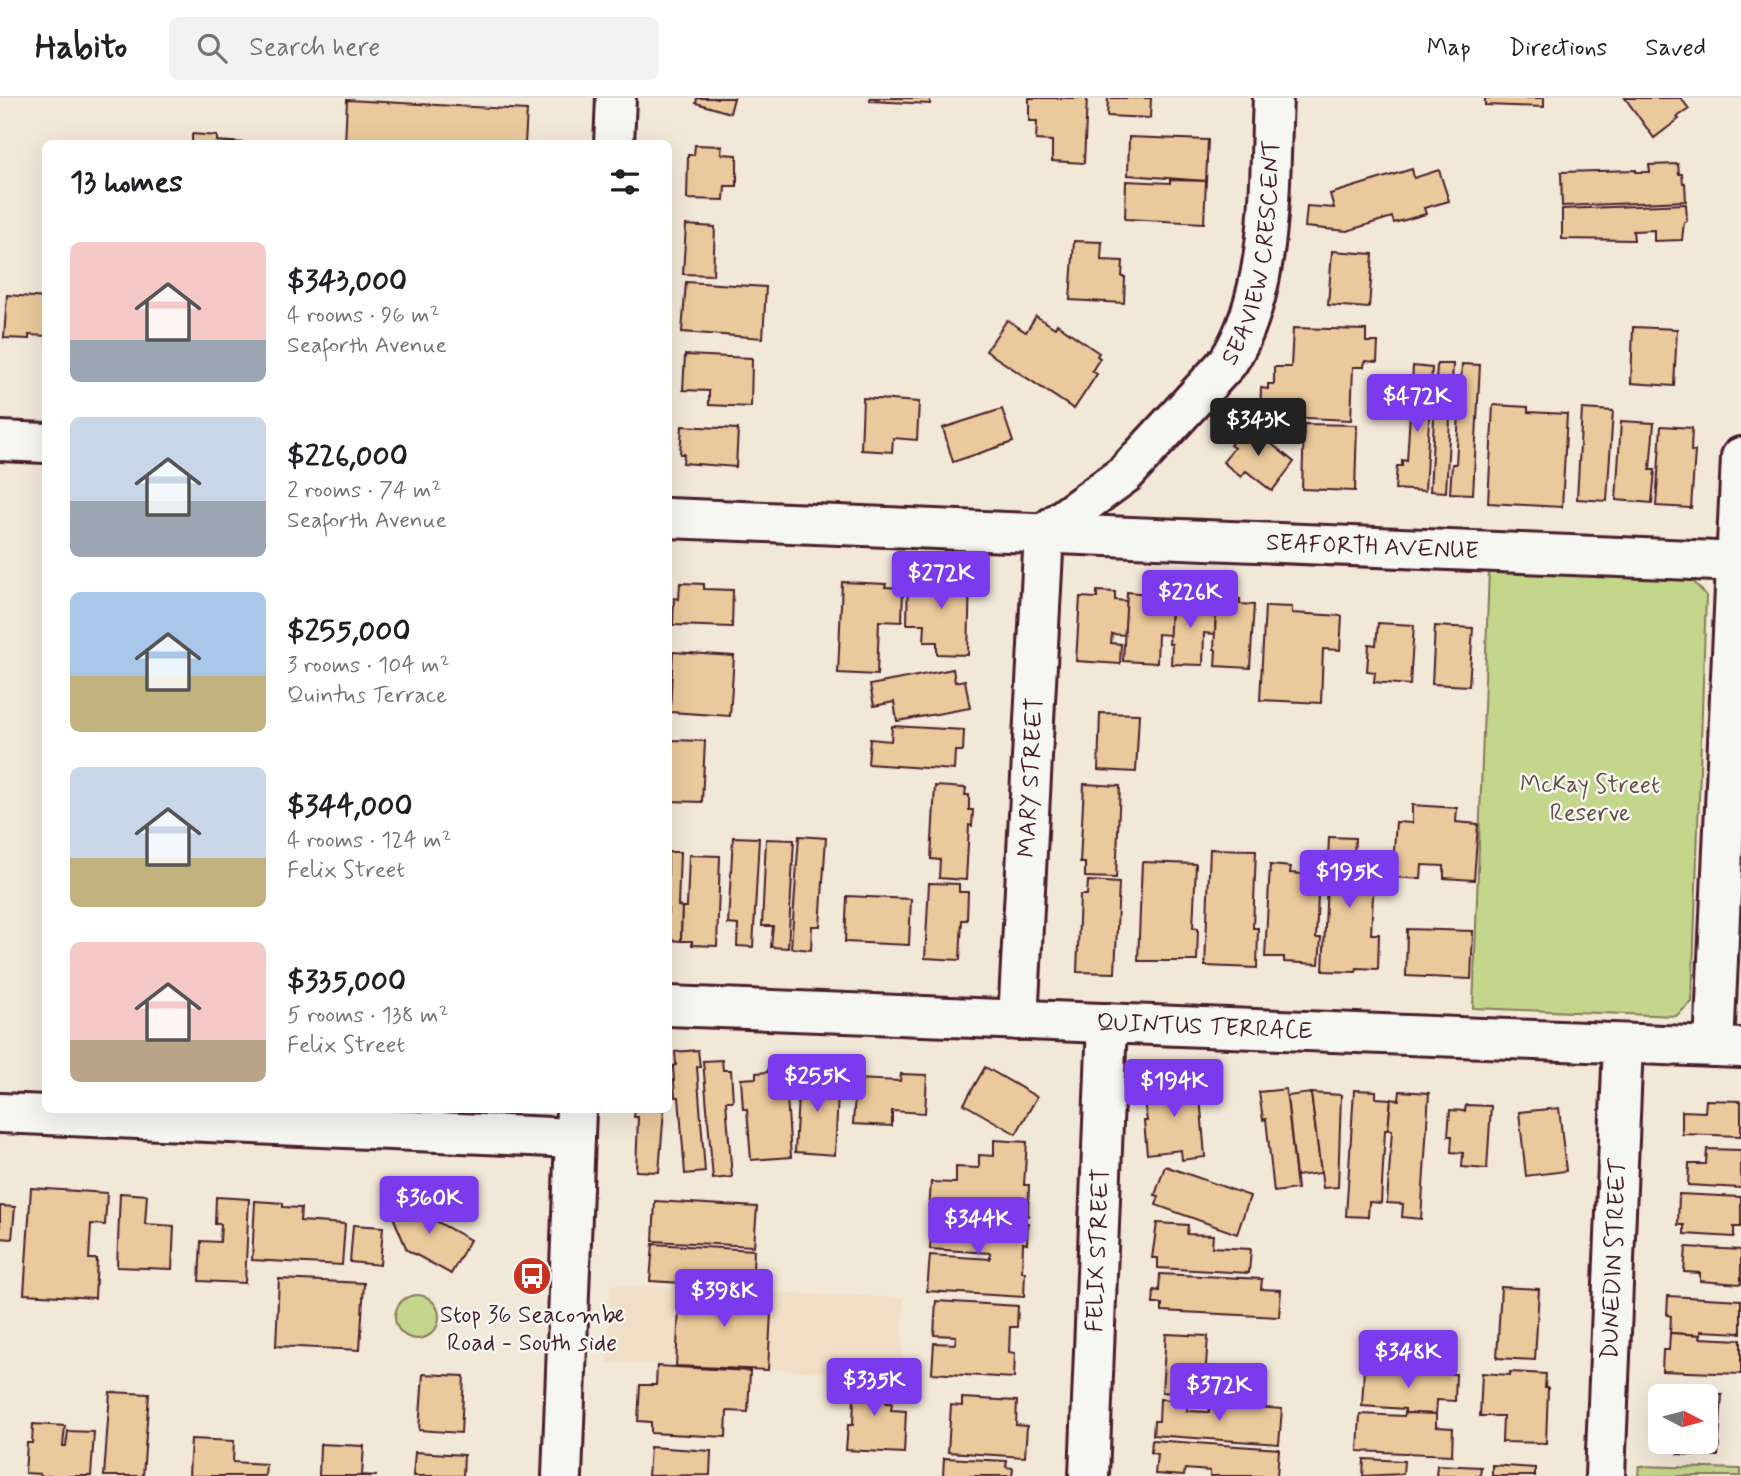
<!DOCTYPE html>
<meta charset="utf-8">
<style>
body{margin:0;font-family:Mynerve,sans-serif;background:#f2f2f2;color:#202124;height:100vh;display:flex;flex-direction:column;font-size:26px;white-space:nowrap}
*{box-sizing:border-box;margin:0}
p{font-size:23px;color:#757577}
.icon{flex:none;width:38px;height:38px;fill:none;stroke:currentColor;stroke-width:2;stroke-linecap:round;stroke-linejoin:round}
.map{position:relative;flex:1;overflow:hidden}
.panel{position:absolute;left:42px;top:42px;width:630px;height:973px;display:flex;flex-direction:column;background:#fff;border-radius:10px;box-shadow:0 7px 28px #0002}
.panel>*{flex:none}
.needle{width:46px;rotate:96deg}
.fabs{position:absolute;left:1648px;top:1286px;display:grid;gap:14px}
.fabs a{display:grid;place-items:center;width:70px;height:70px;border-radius:10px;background:#fff;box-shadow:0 7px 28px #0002;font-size:35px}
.price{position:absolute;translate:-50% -60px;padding:0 16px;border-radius:7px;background:#7c3aed;color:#fff;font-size:23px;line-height:46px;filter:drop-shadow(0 2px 4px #0008)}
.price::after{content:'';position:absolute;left:50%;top:42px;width:21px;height:16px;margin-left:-10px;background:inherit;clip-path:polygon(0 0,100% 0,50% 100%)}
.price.current{background:#222;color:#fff}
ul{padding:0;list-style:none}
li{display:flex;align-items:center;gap:21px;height:175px;padding:0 28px}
li span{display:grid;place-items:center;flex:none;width:196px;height:140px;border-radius:10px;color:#555}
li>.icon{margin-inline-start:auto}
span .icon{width:84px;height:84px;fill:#fffc;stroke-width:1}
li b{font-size:30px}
h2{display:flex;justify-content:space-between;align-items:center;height:84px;padding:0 28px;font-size:30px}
header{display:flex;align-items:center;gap:42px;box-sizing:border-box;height:98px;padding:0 35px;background:#fff;border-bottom:2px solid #e0e0e0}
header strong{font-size:33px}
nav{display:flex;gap:38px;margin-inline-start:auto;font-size:24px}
.search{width:490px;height:63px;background:#f2f2f2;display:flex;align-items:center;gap:18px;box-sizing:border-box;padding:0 24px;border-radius:10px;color:#757577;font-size:26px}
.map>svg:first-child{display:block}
</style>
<header>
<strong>Habito</strong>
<div class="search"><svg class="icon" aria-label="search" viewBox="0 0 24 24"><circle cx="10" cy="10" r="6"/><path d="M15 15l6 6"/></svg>Search here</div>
<nav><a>Map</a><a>Directions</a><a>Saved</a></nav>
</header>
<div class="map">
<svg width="1741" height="1378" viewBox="0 0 1741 1378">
<rect width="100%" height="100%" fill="#f2e8d8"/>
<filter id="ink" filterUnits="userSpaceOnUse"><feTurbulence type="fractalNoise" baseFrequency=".0143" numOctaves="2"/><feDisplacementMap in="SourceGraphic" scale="14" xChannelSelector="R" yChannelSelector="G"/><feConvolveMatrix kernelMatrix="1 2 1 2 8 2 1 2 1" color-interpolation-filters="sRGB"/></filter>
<g filter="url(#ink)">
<polygon fill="#f0dfc6" points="611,1187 904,1200 901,1277 607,1265"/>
<g fill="#c3d68b" stroke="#867a5b" stroke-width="2">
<polygon points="1489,471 1688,478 1706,497 1692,904 1676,918 1473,910"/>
<circle cx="417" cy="1219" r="22"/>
<polygon points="1639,1368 1741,1371 1741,1378 1638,1378"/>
</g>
<g fill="#eac99c" stroke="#4a1f2b" stroke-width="2">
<polygon points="697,0 734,0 730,15 696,5"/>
<polygon points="870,0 930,0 930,6 870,3"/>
<polygon points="1029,0 1087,0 1084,65 1052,63 1052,43 1036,42 1037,23 1029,23"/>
<polygon points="1108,0 1151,0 1150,20 1107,18"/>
<polygon points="1485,0 1544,0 1544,9 1485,7"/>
<polygon points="1625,0 1681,0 1689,11 1677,19 1679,21 1654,40"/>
<polygon points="347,2 527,12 525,46 345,46"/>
<polygon points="192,36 217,38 217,43 260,46 192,46"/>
<polygon points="1129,39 1208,42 1206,83 1128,77"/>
<polygon points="695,47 722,48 721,56 737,57 737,88 725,88 724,102 687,101 688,57 694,57"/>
<polygon points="1678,66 1679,76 1682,76 1683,85 1685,85 1686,103 1562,108 1561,74 1636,72 1636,74 1650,74 1649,67"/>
<polygon points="1412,71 1414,80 1439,72 1449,103 1424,110 1426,116 1394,125 1392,119 1347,133 1305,129 1307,108 1334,110 1330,96"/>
<polygon points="1170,82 1206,83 1204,125 1125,121 1126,83 1170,85"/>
<polygon points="1686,106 1687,123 1684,124 1682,142 1654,143 1654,132 1633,133 1634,142 1562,141 1562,111"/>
<polygon points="686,127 715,129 713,177 683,176"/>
<polygon points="1074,143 1102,144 1101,162 1123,163 1122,179 1125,179 1124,205 1070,202"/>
<polygon points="1332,153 1373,156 1369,210 1328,207"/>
<polygon points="686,184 766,189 763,240 682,234"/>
<polygon points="7,197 46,200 46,238 29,237 29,241 4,240"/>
<polygon points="1036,218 1055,230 1057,226 1099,255 1097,258 1100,260 1092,273 1097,276 1074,311 986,253 1007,222 1026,234"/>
<polygon points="1633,229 1677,231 1674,288 1631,285"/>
<polygon points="1293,230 1366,232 1366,244 1378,244 1377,264 1365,263 1364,269 1353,269 1351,322 1260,318 1261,290 1268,291 1268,286 1274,286 1274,269 1291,269"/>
<polygon points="685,257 752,260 751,309 709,307 709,293 683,292"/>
<polygon points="1437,266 1453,266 1446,394 1430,393"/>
<polygon points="1462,266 1480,267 1473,396 1450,395 1452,366 1456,366"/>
<polygon points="1413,268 1432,270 1425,393 1395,391 1397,368 1402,368 1402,362 1407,363"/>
<polygon points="863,300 919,304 917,342 893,340 892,354 861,352"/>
<polygon points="1493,307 1528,309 1528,314 1567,316 1562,409 1488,405"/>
<polygon points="1002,311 1013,344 953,364 943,330"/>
<polygon points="1582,311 1613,313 1607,403 1577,401"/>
<polygon points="1621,323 1654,325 1650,372 1655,372 1652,405 1616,402"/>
<polygon points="1247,326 1294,364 1272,393 1246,373 1241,379 1223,364 1234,350 1230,347"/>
<polygon points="1304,326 1357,327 1355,393 1302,391"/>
<polygon points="682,328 738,331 736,369 683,365 684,356 680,356"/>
<polygon points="1661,328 1692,330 1691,353 1695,353 1691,410 1656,408"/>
<polygon points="908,478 970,480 968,557 937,556 937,544 924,544 925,526 907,526"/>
<polygon points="842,484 886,486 885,489 903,490 902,524 879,523 877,577 838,575"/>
<polygon points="680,485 704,486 704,491 733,492 732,529 673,527 674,500 679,501"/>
<polygon points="1097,493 1115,494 1115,502 1127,503 1125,537 1112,536 1111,545 1121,546 1120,566 1076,563 1080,499 1097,500"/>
<polygon points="1127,494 1149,496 1148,502 1161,502 1161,507 1171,507 1170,537 1158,536 1157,565 1123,563"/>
<polygon points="1172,497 1192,499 1192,503 1207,504 1207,509 1216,509 1215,536 1204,535 1203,567 1171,566 1172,546 1169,546"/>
<polygon points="1217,500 1240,501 1240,506 1254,507 1250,570 1215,568 1216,552 1214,551"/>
<polygon points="1265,508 1292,509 1292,515 1342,518 1340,552 1323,551 1321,605 1260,602"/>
<polygon points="1378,525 1414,527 1410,587 1374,584 1375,574 1367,573 1369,546 1376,547"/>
<polygon points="1435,528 1473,530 1469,588 1432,586"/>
<polygon points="673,554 734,558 730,618 670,614"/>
<polygon points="953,571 955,584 965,582 970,610 897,623 894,604 874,608 870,587"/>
<polygon points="1100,615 1139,616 1136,674 1098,672"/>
<polygon points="892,628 964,632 963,653 955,653 954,672 868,666 870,641 891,643"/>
<polygon points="668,642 705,643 702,704 668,703"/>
<polygon points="1084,686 1120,688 1116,780 1085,779 1085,765 1080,765"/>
<polygon points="935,688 966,690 965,697 969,697 969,712 973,712 972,728 969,727 966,782 939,780 940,762 931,761"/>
<polygon points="1412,707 1457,710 1456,724 1478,726 1474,782 1444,780 1444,768 1422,767 1421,781 1392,779 1396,724 1412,725"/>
<polygon points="799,738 826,740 820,828 812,828 811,852 791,850"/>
<polygon points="733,739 759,740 753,849 737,848 738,827 728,826"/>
<polygon points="1329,739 1355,740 1354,759 1375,759 1371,836 1379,836 1378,871 1357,870 1356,874 1323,873"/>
<polygon points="766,741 794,742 788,850 771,849 773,828 762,828"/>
<polygon points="1210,751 1256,752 1253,830 1258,830 1257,870 1205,868"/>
<polygon points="668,754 680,754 678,808 682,809 681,843 668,842"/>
<polygon points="689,757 720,758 717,848 692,847 692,843 681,843 682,809 687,809"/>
<polygon points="1142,764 1196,766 1193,830 1198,830 1197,863 1138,863"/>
<polygon points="1270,767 1291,769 1290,775 1319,777 1316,840 1321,840 1319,866 1284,864 1284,859 1265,859"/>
<polygon points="1088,783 1119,785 1115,875 1077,874 1080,797 1087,797"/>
<polygon points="929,785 959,786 959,794 968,794 967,822 962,822 960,862 925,860"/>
<polygon points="847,798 911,801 909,847 845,844"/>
<polygon points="1407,831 1473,833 1471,881 1406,878"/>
<polygon points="698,952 700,969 697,969 705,1074 685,1076 679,999 675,999 673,968 676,967 675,954"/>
<polygon points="722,962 723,972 731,972 733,1003 726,1003 732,1079 713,1081 703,963"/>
<polygon points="785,968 791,1059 751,1062 747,1011 743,1011 741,981 756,980 756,975 768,974 768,969"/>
<polygon points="985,969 1037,999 1016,1036 964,1006"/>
<polygon points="813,973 839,975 835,1057 795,1054 799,978 813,979"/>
<polygon points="901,976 927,977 925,1015 892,1013 892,1028 853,1026 856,981 900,983"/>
<polygon points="1174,980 1175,989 1199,986 1205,1059 1182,1062 1181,1052 1147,1056 1144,1023 1147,1023 1142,989 1156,987 1155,982"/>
<polygon points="1286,991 1297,1091 1274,1094 1266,1021 1263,1022 1259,994"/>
<polygon points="1354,992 1376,993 1376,1000 1391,1001 1388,1032 1385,1032 1381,1105 1369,1104 1368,1119 1346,1118"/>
<polygon points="1400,993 1429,995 1421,1121 1402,1119 1403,1106 1387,1105 1392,1032 1388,1032 1391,1001 1399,1002"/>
<polygon points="1311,995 1321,1075 1296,1078 1287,998"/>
<polygon points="1311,995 1341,997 1338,1089 1323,1090"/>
<polygon points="1706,1002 1741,1003 1741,1038 1682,1036 1682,1013 1705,1014"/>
<polygon points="1466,1007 1491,1008 1487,1071 1462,1069 1463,1055 1451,1054 1452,1038 1448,1038 1450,1012 1465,1013"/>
<polygon points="1559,1010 1566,1073 1526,1078 1519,1014"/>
<polygon points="635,1012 664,1012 659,1074 636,1073 638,1019 634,1019"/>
<polygon points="994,1042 1027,1044 1024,1087 1029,1087 1028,1118 929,1113 931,1084 956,1085 956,1069 979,1070 979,1057 994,1058"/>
<polygon points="1707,1051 1741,1052 1741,1090 1688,1087 1689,1066 1706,1066"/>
<polygon points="1165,1068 1250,1098 1237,1136 1156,1107 1159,1098 1155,1097"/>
<polygon points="31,1090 107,1095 105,1127 91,1126 89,1161 97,1161 95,1200 24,1196"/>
<polygon points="120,1095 147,1097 145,1126 174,1128 172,1171 117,1169"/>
<polygon points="1679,1096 1741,1099 1741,1129 1734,1129 1734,1139 1684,1136 1684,1127 1678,1127"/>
<polygon points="216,1099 249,1101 245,1185 199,1183 201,1143 220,1144 221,1126 215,1126"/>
<polygon points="426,1100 436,1123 470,1142 451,1176 407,1152 391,1114"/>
<polygon points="255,1103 283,1105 283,1109 301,1110 300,1123 345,1126 342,1167 252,1162"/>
<polygon points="655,1103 757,1109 754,1148 653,1143"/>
<polygon points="0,1108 15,1109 12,1141 0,1140"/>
<polygon points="932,1119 1028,1125 1027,1146 1023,1145 1022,1174 1025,1174 1024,1199 927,1193 930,1157 990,1161 990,1155 930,1151"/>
<polygon points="1157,1125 1188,1127 1187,1136 1213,1137 1212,1149 1251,1151 1249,1175 1158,1170 1158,1160 1152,1160"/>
<polygon points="353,1127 383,1129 380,1167 350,1164"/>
<polygon points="653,1146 754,1152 752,1189 650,1183"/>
<polygon points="1686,1149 1741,1152 1741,1186 1700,1183 1700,1175 1684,1174"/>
<polygon points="1160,1176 1262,1181 1261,1191 1281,1192 1279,1219 1162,1213 1162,1206 1153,1206 1154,1192 1159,1193"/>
<polygon points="279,1181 364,1185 360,1252 276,1248"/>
<polygon points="1501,1189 1539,1191 1535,1262 1497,1260"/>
<polygon points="680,1190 772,1195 768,1272 676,1268"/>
<polygon points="1668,1198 1741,1202 1741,1235 1701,1233 1701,1237 1670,1235 1671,1218 1667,1217"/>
<polygon points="936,1203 1018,1208 1017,1229 1010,1229 1009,1254 1015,1255 1014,1280 932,1275 934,1245 955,1246 956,1238 934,1237"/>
<polygon points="1670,1235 1701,1237 1700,1240 1741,1242 1741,1276 1662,1273 1663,1252 1669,1252"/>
<polygon points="1166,1236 1208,1238 1204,1297 1162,1294"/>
<polygon points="657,1268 750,1273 748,1314 727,1313 726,1339 651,1335 651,1324 638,1323 640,1287 656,1287"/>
<polygon points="1364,1271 1456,1276 1455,1303 1437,1302 1436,1316 1405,1315 1405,1311 1362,1308"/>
<polygon points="1510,1274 1546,1276 1545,1290 1548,1290 1546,1345 1502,1344 1503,1318 1480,1318 1482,1275 1510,1277"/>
<polygon points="423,1276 464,1278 461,1335 419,1332"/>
<polygon points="849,1278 887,1280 886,1305 892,1305 891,1312 906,1313 904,1355 846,1352 848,1327 853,1327 854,1300 848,1300"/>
<polygon points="110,1294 149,1296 143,1378 104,1378"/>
<polygon points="1682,1294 1722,1297 1718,1358 1678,1356 1679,1344 1706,1344 1706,1298 1681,1298"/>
<polygon points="962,1300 1017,1303 1016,1327 1027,1328 1025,1359 948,1354 951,1307 962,1308"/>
<polygon points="1160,1301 1188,1303 1187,1313 1209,1314 1210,1306 1282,1311 1279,1346 1153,1337 1154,1323 1159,1323"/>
<polygon points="1405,1315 1436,1316 1436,1329 1453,1330 1452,1357 1358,1353 1360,1316 1404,1318"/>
<polygon points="33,1326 65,1328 63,1348 66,1348 68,1333 94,1334 91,1378 40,1378 40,1376 25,1375 27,1345 32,1345"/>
<polygon points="191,1341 234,1343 233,1364 266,1366 265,1378 189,1378"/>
<polygon points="1152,1342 1279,1351 1277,1378 1210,1378 1210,1373 1185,1371 1184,1378 1155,1376 1157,1356 1151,1355"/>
<polygon points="320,1346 364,1348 362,1377 377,1378 319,1378"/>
<polygon points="650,1349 711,1353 710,1377 648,1378"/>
<polygon points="415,1354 464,1357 463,1378 413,1378"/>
<polygon points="944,1360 1007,1363 1006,1369 1013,1370 1012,1378 943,1378"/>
<polygon points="1364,1361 1404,1363 1403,1376 1363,1378"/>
<polygon points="1437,1367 1481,1369 1480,1378 1436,1378"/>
<polygon points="1492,1367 1535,1370 1535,1378 1492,1378"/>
</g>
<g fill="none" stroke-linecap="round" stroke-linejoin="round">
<g stroke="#4a1f2b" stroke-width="44">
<g id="minor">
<polyline points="0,343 46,345"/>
<path id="s1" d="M668,420L1741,464"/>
<path id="s2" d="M668,908L1741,950"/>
<path id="s3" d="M1018,922L1044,435L1125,376L1228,264C1274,193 1269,82 1273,0"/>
<polyline points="1714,949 1741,359"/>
<polyline points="0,1015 575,1040"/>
<path id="s4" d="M1089,1378L1107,925"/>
<path id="s5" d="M1605,1378L1623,946"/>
</g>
</g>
<g stroke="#4a1f2b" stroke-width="44">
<g id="major">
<polyline points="614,46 616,0"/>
<polyline points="562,1378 576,1012"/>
</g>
</g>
<use href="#minor" stroke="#f6f6f2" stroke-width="38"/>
<use href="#major" stroke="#f6f6f2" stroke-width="38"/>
</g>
</g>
<defs>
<g id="bus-disc" transform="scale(2.0125)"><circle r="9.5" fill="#c8321e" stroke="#f6f6f2"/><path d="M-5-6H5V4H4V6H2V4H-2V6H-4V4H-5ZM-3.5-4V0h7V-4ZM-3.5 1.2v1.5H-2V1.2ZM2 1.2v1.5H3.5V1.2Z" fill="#fff"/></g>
</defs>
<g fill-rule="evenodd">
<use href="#bus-disc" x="532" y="1178"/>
</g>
<g text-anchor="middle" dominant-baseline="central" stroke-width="5" stroke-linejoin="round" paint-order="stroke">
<g font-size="24" fill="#4a1f2b" stroke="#f6f6f2">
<text stroke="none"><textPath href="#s3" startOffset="854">SEAVIEW CRESCENT</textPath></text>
<text stroke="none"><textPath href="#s1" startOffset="705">SEAFORTH AVENUE</textPath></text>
<text stroke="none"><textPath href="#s3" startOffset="243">MARY STREET</textPath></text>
<text stroke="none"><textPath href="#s2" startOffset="537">QUINTUS TERRACE</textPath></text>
<text stroke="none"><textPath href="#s4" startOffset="226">FELIX STREET</textPath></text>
<text stroke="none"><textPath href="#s5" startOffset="217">DUNEDIN STREET</textPath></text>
</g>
<g font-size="24" fill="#684d43" stroke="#f6f6f2">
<text x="1590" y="687">McKay Street<tspan x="1590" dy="28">Reserve</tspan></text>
</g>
<g font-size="24" fill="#4a1f2b" stroke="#f6f6f2">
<text x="532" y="1217">Stop 36 Seacombe<tspan x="532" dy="28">Road - South side</tspan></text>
</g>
</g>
</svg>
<div class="fabs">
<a><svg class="needle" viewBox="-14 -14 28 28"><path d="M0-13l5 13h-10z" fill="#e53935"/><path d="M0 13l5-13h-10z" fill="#757577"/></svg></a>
</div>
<b class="price" style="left:1417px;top:336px">$472K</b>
<b class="price current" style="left:1258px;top:360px">$343K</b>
<b class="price" style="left:941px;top:513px">$272K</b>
<b class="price" style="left:1190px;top:532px">$226K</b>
<b class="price" style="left:1349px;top:812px">$195K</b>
<b class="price" style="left:817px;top:1016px">$255K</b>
<b class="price" style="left:1174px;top:1021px">$194K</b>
<b class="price" style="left:429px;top:1138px">$360K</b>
<b class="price" style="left:978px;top:1159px">$344K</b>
<b class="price" style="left:724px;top:1231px">$398K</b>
<b class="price" style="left:1408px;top:1292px">$348K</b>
<b class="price" style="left:874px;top:1320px">$335K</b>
<b class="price" style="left:1219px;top:1325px">$372K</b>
<section class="panel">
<h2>13 homes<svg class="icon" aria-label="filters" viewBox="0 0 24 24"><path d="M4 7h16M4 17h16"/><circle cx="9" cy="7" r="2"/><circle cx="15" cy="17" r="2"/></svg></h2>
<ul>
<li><span style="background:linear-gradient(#f6c9c9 70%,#9aa5b1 0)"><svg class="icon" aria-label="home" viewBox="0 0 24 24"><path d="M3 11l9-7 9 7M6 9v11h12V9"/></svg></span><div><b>$343,000</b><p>4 rooms · 96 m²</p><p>Seaforth Avenue</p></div></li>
<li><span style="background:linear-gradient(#c9d6e8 60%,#9aa5b1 0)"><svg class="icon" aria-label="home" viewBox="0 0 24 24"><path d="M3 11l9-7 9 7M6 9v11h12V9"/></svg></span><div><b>$226,000</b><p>2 rooms · 74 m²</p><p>Seaforth Avenue</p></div></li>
<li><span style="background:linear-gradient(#a9c7e8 60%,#c2b280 0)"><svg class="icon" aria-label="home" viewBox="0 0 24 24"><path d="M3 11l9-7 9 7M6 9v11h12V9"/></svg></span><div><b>$255,000</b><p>3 rooms · 104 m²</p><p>Quintus Terrace</p></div></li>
<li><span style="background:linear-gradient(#c9d6e8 65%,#c2b280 0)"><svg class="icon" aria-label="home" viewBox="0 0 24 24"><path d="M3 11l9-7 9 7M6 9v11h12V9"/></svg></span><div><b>$344,000</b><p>4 rooms · 124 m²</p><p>Felix Street</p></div></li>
<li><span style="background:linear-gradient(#f6c9c9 70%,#b9a48a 0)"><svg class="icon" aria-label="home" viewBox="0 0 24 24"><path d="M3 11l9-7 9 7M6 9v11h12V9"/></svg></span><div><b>$335,000</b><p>5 rooms · 138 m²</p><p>Felix Street</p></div></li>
</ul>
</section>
</div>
